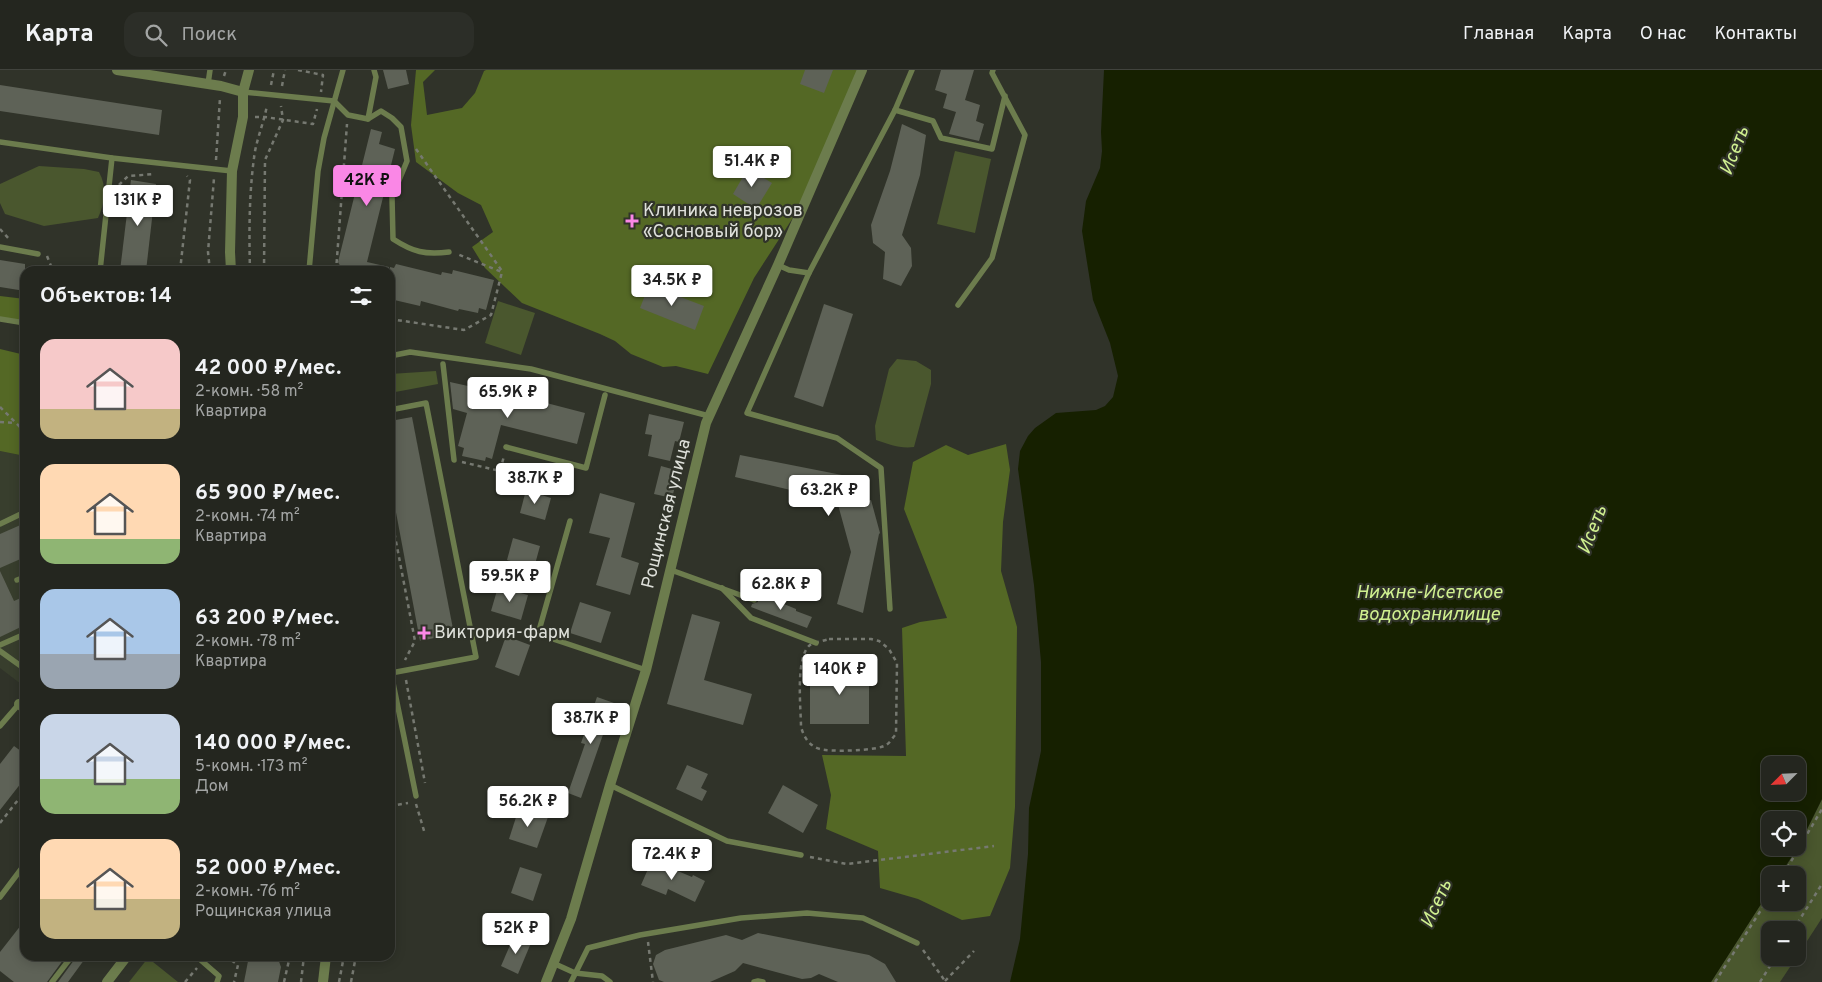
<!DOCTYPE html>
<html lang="ru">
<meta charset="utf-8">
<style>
body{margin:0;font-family:Overpass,sans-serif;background:#2c2e28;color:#f1f3f6;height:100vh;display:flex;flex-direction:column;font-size:19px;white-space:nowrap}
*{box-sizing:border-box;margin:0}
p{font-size:16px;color:#a3a5a4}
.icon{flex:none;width:28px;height:28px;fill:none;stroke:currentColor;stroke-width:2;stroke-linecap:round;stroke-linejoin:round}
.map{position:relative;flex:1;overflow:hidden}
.details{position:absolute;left:20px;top:196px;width:375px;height:695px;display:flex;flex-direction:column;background:#24261f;border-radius:15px;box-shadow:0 2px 12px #0003,0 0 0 1px #41433d}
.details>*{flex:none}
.needle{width:32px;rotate:246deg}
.controls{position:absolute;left:1761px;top:686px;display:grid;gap:10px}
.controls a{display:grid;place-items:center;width:45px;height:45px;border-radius:10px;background:#24261f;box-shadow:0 2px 12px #0003,0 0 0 1px #41433d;font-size:25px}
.price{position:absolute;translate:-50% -42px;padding:0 11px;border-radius:5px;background:#fff;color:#222;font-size:16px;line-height:32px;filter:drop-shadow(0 1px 2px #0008)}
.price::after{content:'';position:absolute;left:50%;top:30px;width:15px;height:11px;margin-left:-8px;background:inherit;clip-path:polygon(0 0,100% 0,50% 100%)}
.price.selected{background:#fa87e6;color:#111}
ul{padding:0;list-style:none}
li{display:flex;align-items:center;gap:15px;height:125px;padding:0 20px}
li span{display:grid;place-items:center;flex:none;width:140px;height:100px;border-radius:15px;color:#555}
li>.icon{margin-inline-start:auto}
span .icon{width:60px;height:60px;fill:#fffc;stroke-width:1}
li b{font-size:21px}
h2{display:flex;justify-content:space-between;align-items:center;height:60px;padding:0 20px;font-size:21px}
header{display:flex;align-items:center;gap:30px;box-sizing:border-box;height:70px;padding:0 25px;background:#24261f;border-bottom:1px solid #41433d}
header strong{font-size:24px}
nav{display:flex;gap:28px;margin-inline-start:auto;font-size:18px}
.search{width:350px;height:45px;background:#2c2e28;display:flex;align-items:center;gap:12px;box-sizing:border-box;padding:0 18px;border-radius:15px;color:#a3a5a4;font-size:19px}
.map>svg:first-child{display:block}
</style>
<header>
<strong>Карта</strong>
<div class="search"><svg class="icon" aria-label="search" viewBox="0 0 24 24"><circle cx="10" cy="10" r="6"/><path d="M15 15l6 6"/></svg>Поиск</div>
<nav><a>Главная</a><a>Карта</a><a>О нас</a><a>Контакты</a></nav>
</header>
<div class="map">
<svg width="1822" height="912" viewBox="0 0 1822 912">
<rect width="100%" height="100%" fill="#303329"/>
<polygon fill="#383e2d" points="0,381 25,386 25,617 0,598"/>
<g fill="#4a572e">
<polygon points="955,81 991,89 975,163 937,154"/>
<path d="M39,96L84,99L99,102C107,116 105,133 98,148L44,156L5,144L0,133V114Z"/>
<polygon points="498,231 535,243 521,285 485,273"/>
<path d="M897,289L916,291L931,300V314L914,377C900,379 888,374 876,370L875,356L889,299Z"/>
<polygon points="436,301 438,314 390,323 390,304"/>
<polygon points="544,393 570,400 565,420 539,413"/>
<polygon points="1822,729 1822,848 1798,885 1798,860 1770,860 1770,888 1796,888 1780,912 1711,912 1770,820 1770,832 1798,832 1798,805 1780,805 1798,778"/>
<polygon points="148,888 178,912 129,912"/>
</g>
<g fill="#546825">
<polygon points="416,0 435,0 423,12 427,45 462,38 475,23 484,1 486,0 858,0 807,126 754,208 708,304 676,296 663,297 631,284 615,271 600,264 522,233 485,198 472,177 493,162 481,135 458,123 416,92 411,55"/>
<polygon points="0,226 25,229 23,251 0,247"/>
<polygon points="0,279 25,285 25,386 0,381"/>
<polygon points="1006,374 1010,400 1003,452 1001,501 1017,557 1015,737 1010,798 990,846 962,850 918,829 880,818 878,781 826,759 831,725 822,685 906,686 902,558 920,552 947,548 904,439 913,392 946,375 968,385"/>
</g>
<path fill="#162000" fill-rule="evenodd" d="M1104,0H1822V729L1798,777V750H1770V778H1797L1780,805H1770V820L1711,912H1010L1020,869L1028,784L1029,738L1041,681V592L1034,515L1018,399L1020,381L1028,366L1035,358L1056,343L1096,340L1105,336L1113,327L1118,306L1110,273L1093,230L1082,161L1086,131L1100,98L1102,81L1101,62ZM1770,695H1798V722H1770Z"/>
<g fill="#5e6257">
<polygon points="383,0 406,0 409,14 388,19"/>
<polygon points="805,0 833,0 824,23 800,14"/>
<polygon points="941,0 974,0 965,30 980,35 976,51 984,54 979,71 949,64 956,42 943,38 947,24 935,20"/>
<polygon points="0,15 162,40 159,65 0,41"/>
<polygon points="902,54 926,65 920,105 902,165 911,178 912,196 901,216 883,209 885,182 873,173 871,155 890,101"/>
<polygon points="371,59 382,62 379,74 395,79 367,192 389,197 389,201 343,201 338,192"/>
<polygon points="748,98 772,113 756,139 733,124"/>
<polygon points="131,110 156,114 146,201 120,201"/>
<polygon points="0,190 25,194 25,221 0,217"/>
<polygon points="396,194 441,205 442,202 452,204 453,200 494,210 486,240 479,238 478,243 459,239 458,241 421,231 420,236 390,229 390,197 394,198"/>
<polygon points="649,215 704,236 695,260 640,238"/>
<polygon points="824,234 853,244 823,337 794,327"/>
<polygon points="450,312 468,316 469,313 585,343 577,374 501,355 492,389 486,387 485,391 462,386 464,378 458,376 467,343 453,339"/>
<polygon points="649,344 684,352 679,372 675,371 670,391 648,386 652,365 645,364"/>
<polygon points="412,347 454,564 420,571 390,410 390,351"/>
<polygon points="740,385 847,406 846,414 854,415 856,426 865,424 867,431 871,430 880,463 879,464 863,543 837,534 851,482 837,431 735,407"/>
<polygon points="661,396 679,401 672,428 654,424"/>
<polygon points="526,420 551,428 545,450 520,443"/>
<polygon points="600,423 635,433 621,487 639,493 630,525 596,515 610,468 589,463"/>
<polygon points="25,453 25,487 0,498 0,464"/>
<polygon points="513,468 540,476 534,498 507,490"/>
<polygon points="0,501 14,531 25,526 25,555 0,567"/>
<polygon points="498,517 528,525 521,550 491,541"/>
<polygon points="757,523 796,539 796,541 812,547 807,558 751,537 752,534 758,532 758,529 756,526"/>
<polygon points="580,532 611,542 601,573 570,563"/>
<polygon points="692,544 720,552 704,610 752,624 743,655 667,634"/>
<polygon points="506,566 530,575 519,606 495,597"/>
<rect x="810" y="597" width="59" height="57"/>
<polygon points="597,627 614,633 581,728 568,723 585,674 581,673"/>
<polygon points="14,676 25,684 25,708 0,740 0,694"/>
<polygon points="687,695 708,704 701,718 707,721 702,731 676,719"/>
<polygon points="783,715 818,735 803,763 768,743"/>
<polygon points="519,738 548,747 537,778 509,769"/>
<polygon points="652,790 692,807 693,805 705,811 695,832 668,819 666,825 641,815"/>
<polygon points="520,797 542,804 533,831 511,823"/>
<polygon points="25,850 25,886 66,886 47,912 14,912 0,901 0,882"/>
<polygon points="758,863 869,885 885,894 896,912 838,912 819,904 811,908 802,909 743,893 735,901 710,912 664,912 659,910 653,894 656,885 665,880 726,865 742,870"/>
<polygon points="514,866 531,873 518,904 501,896"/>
<polygon points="77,886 87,886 68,912 58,912"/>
<polygon points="249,886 277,886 281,897 278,912 244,912"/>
</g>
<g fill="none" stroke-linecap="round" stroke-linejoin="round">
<g stroke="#767971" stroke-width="2.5" stroke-dasharray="4 4" stroke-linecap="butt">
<polyline points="298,0 323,5 321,22"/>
<polyline points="224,6 226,0"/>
<polyline points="271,15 274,0"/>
<polyline points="282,16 285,0"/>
<polyline points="255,47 265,47 313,54 317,39"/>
<polyline points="416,79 502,201"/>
<polyline points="216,90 220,28"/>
<polyline points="119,115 128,106 155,104"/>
<polyline points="0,159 9,169"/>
<polyline points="47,186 53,201"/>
<polyline points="180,201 190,110 187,106"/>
<polyline points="210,201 208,182 214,108"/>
<path d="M250,201C249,164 249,125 254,88C256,70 264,53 267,35"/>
<polyline points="264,201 265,90 283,50 281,36"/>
<polyline points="336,201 347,54"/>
<polyline points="390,249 464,260 491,245 502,202 457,184"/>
<polyline points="0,337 25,362"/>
<polyline points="0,352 14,353"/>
<polyline points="462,392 500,401 504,386"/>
<polyline points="390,440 415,571 405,590"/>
<path d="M829,569H871L879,571L889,579L897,593L896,664C893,667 890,673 886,675C878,681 830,682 820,679C809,676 804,667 801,657C801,639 795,587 810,575C815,572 823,571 829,569Z"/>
<polyline points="406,610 425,713"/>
<polyline points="416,734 425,764"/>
<polyline points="390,736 408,733"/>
<polyline points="0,753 25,721"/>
<polyline points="810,787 847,794 994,776"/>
<polyline points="1783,805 1822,739"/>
<polyline points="1793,860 1822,814"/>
<polyline points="648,872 653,912"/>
<polyline points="923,880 945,911"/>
<polyline points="225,886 238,895 234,912"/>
<polyline points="945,911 974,881"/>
<polyline points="185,912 197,898"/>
<polyline points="284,912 290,886"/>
<polyline points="301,912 304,886"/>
<polyline points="339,912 344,886"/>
<polyline points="351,912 356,886"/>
<polyline points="1715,912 1770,826"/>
<polyline points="1760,912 1775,888"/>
</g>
<g stroke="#6c7c4d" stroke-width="5.5">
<polyline points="208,14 210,0"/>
<path d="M243,22L334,31L348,45L368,49L381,41L392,48L401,57L407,91L392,127L393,169C413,182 425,185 449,182"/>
<polyline points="895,40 933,51 941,68 992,79 1005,26"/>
<polyline points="368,49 376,7 374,0"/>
<polyline points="0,72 112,88 232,101"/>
<polyline points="0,177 38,184"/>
<polyline points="778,195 789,200 809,203"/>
<polyline points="100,201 112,88"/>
<polyline points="309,201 318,101 324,68 343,0"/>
<polyline points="958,235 992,188 1025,65 992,3 993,0"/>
<polyline points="0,249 25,253"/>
<polyline points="390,286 410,282 531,299 709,346"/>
<polyline points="443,294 454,390"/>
<polyline points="390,340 426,333 476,587 391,603"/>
<polyline points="506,377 586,398 605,325"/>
<polyline points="570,451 538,564 646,600"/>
<polyline points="0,454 25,442"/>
<polyline points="671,500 754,530"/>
<polyline points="17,510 25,507"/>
<polyline points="722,518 751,548 816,573"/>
<polyline points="890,539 881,398 837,368 747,343 809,203 895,40 912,0"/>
<polyline points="0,575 25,564"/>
<polyline points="0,581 25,599"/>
<polyline points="390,598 416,726"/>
<polyline points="0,656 19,634"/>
<polyline points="610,715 727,771 801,785"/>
<polyline points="0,827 25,794"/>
<polyline points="196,886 219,906 217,912"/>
<polyline points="553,893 575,903 602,906 610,912"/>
<polyline points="52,912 72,886"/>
<polyline points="571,912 588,878 640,865 741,848 807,843 863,848 917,873"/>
<polyline points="754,912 758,911 763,912"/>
</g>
<g stroke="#6c7c4d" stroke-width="10">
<polyline points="19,634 25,639"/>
<polyline points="546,912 571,849 610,715 646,600 706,353 778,195 862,0"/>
</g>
<g stroke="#6c7c4d" stroke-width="10">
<polyline points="117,0 221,16 243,22"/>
<polyline points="231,201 230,182 232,101 243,47 243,22 249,0"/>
<polyline points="107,912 127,886"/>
<polyline points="323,912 326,886"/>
</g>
</g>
<g fill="#fa87e6" stroke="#303329" stroke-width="2">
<path d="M629.5 143.5h5v5h5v5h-5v5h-5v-5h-5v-5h5z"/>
<path d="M421.5 555.5h5v5h5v5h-5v5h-5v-5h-5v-5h5z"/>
</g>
<g text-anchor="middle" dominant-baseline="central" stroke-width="4.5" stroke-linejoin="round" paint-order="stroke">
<g font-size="18" fill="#dee0da" stroke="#303329" text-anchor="start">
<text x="643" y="141">Клиника неврозов<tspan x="643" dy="21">«Сосновый бор»</tspan></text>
<text x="434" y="563">Виктория-фарм</text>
</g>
<g font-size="18" fill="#dee0da" stroke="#303329">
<text transform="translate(667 444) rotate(-76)">Рощинская улица</text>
</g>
<g font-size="19" font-style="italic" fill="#d0f090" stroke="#303329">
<text transform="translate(1735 81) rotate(-69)">Исеть</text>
<text transform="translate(1593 460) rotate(-69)">Исеть</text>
<text x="1429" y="523">Нижне-Исетское<tspan x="1429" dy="22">водохранилище</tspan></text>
<text transform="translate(1437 834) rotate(-66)">Исеть</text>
</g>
</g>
</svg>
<div class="controls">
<a><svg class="needle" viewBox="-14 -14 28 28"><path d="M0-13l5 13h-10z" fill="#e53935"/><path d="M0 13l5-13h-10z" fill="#a3a5a4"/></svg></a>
<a><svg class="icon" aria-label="locate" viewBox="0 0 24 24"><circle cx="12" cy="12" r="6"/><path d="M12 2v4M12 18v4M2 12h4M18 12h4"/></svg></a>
<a>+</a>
<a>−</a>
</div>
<b class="price" style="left:752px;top:118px">51.4K ₽</b>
<b class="price selected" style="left:367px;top:137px">42K ₽</b>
<b class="price" style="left:138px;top:157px">131K ₽</b>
<b class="price" style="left:672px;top:237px">34.5K ₽</b>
<b class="price" style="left:508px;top:349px">65.9K ₽</b>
<b class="price" style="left:535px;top:435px">38.7K ₽</b>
<b class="price" style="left:829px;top:447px">63.2K ₽</b>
<b class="price" style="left:510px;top:533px">59.5K ₽</b>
<b class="price" style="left:781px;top:541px">62.8K ₽</b>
<b class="price" style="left:840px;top:626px">140K ₽</b>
<b class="price" style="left:591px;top:675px">38.7K ₽</b>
<b class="price" style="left:528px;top:758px">56.2K ₽</b>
<b class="price" style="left:672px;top:811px">72.4K ₽</b>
<b class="price" style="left:516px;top:885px">52K ₽</b>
<section class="details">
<h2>Объектов: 14<svg class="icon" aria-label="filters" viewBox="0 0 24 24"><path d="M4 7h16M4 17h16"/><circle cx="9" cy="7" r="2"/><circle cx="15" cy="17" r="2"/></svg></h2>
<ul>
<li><span style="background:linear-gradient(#f6c9c9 70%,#c2b280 0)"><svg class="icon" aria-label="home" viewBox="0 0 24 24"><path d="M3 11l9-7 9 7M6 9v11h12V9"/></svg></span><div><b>42 000 ₽/мес.</b><p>2-комн. · 58 m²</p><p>Квартира</p></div></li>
<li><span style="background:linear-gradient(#ffd9b3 75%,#8fb573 0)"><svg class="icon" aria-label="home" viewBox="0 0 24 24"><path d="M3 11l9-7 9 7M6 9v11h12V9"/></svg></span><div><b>65 900 ₽/мес.</b><p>2-комн. · 74 m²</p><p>Квартира</p></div></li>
<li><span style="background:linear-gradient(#a9c7e8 65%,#9aa5b1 0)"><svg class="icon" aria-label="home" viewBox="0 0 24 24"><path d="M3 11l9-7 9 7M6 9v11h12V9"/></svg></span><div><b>63 200 ₽/мес.</b><p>2-комн. · 78 m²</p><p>Квартира</p></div></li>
<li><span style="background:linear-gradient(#c9d6e8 65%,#8fb573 0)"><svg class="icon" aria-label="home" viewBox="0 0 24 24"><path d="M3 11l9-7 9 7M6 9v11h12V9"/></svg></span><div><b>140 000 ₽/мес.</b><p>5-комн. · 173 m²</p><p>Дом</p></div></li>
<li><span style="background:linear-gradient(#ffd9b3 60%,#c2b280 0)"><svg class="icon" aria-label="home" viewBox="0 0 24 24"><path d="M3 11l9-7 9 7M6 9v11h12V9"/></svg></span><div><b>52 000 ₽/мес.</b><p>2-комн. · 76 m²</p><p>Рощинская улица</p></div></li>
</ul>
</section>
</div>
